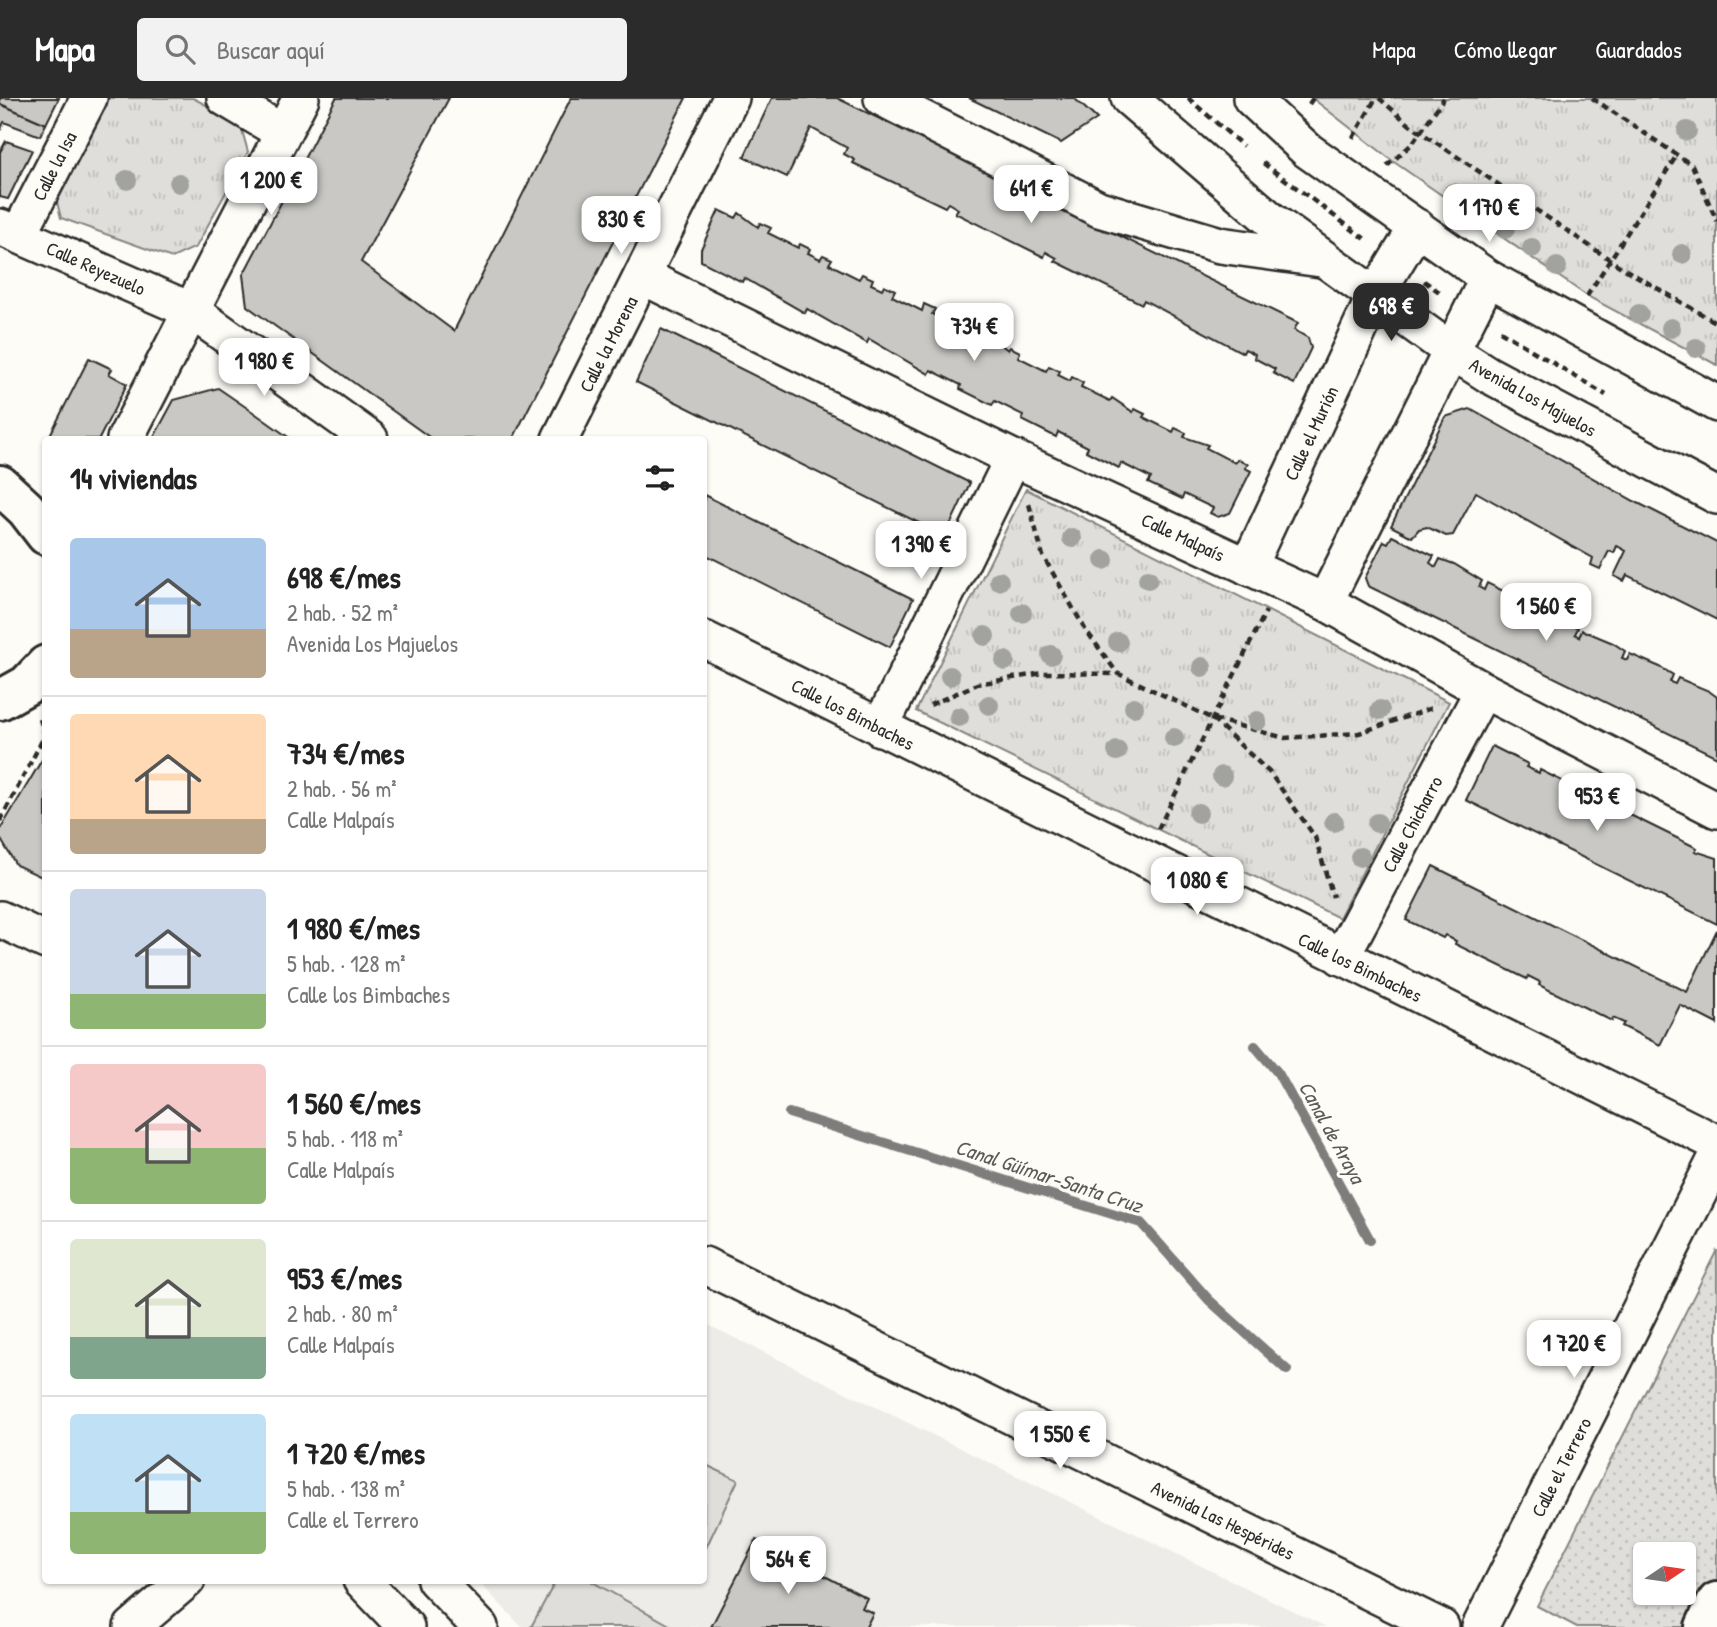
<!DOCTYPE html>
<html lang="es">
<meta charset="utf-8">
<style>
body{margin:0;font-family:"Patrick Hand",sans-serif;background:#f2f2f2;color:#222;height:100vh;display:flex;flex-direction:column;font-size:26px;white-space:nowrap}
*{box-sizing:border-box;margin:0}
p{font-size:23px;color:#767676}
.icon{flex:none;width:38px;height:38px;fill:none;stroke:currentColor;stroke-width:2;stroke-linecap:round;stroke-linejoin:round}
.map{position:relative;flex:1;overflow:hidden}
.side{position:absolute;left:42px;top:338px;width:665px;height:1148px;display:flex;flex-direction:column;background:#fff;border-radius:7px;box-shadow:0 2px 5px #0004}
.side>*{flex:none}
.needle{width:46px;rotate:77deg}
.buttons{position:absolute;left:1633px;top:1444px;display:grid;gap:14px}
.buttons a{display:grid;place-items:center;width:63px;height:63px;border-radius:7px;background:#fff;box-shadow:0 2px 5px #0004;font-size:35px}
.price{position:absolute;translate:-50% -60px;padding:0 16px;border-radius:14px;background:#fff;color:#222;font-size:23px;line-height:46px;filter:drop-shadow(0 2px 4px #0008)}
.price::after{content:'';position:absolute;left:50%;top:42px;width:21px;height:16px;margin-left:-10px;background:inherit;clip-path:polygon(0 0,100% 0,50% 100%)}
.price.active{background:#2b2b2b;color:#fff}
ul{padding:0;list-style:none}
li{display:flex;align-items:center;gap:21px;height:175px;padding:0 28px}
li+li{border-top:2px solid #e0e0e0}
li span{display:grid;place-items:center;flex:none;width:196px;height:140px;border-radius:7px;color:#555}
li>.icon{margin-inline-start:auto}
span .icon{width:84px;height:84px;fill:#fffc;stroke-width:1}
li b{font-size:30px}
h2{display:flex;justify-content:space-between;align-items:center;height:84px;padding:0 28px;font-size:30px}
header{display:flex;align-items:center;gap:42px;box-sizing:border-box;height:98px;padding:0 35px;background:#2b2b2b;color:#fff}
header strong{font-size:33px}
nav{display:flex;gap:38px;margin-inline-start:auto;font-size:24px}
.search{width:490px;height:63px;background:#f2f2f2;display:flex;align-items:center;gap:18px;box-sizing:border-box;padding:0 24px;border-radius:7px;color:#767676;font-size:26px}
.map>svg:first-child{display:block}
</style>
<header>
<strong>Mapa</strong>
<div class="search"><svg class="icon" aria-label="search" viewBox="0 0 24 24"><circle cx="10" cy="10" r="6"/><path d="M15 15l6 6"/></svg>Buscar aquí</div>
<nav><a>Mapa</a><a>Cómo llegar</a><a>Guardados</a></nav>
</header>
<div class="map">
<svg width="1717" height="1529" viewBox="0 0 1717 1529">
<defs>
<pattern id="grass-dots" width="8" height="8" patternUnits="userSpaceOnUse" patternTransform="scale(1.75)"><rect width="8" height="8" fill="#dfdeda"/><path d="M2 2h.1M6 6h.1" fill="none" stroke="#c0bfbb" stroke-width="1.8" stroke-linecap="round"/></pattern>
<pattern id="park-tufts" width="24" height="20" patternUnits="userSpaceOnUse" patternTransform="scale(1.75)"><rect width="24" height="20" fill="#dfdeda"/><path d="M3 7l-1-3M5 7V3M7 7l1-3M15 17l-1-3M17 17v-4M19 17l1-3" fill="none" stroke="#c0bfbb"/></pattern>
</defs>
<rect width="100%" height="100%" fill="#fdfcf7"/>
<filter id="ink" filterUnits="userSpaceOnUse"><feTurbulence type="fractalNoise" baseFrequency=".0143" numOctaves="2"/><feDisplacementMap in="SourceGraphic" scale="14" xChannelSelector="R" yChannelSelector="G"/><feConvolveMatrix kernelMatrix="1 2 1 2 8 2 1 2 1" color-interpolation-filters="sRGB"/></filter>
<g filter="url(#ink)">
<polygon fill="#edece8" points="704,1225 1109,1423 1326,1529 522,1529 477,1482 704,1482"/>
<path fill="url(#grass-dots)" stroke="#858482" stroke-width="2" fill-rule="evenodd" d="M1717,1152V1529H1577L1537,1508ZM1645,1456H1684V1494H1645Z"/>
<g fill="url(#park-tufts)" stroke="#858482" stroke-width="2">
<polygon points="109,0 193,0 240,25 248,54 196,149 172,160 61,120 56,100"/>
<polygon points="1312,0 1717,0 1717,267 1587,198 1394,64"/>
<polygon points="1026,391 1449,604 1339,820 916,613"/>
</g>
<g fill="#dfdeda" stroke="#858482" stroke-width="2">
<polygon points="704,1366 738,1382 704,1454"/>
<polygon points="556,1482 589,1482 673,1529 531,1529"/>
</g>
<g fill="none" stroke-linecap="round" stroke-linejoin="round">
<g stroke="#7e7d7b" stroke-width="10">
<polyline points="1255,948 1278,975 1370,1142"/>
<polyline points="789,1015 1141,1125 1209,1202 1287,1272"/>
</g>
</g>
<g fill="#c9c8c4" stroke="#2b2b2b" stroke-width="2">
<polygon points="0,0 59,0 46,26 0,6"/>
<polygon points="336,0 449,0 361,164 454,233 571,0 686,0 513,341 432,341 247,208 243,177"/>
<polygon points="772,0 837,0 1298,225 1294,232 1308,240 1311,250 1294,286 1273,275 1275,271 1254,260 1255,256 1245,251 1243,255 1144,202 1142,206 1055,163 1057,160 1046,154 1044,159 955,115 958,111 948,105 945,109 853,65 855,62 844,56 847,50 811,30 787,79 744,59"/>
<polygon points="969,0 1074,0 1097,21 1061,45"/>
<polygon points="0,6 46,26 40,38 4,24 0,33"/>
<polygon points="6,43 32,52 8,101 0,99 0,54"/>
<polygon points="719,112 736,120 739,115 758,129 760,125 771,130 768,135 798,150 800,146 810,151 808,155 820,161 823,157 832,161 829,166 859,181 862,176 873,181 871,186 882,191 884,187 895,192 892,198 922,213 924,206 935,211 932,216 944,222 947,217 958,223 955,227 985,242 988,237 1008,252 1010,249 1020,254 1018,259 1046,273 1049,268 1060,273 1058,277 1070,283 1072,279 1083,285 1081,289 1110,303 1112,300 1133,314 1135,311 1145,316 1143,319 1173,334 1175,330 1186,335 1184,339 1208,347 1206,350 1235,365 1237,361 1248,366 1245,370 1251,373 1230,415 1218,419 1210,415 1213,410 1184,396 1182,401 1148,385 1151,380 1121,365 1119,370 1086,353 1088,349 1058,334 1056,339 1022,322 1023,317 995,303 992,307 960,291 961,287 931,272 929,276 869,241 867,245 807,211 805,215 744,180 742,184 701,163 701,151"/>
<polygon points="661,231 970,385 945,438 636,284"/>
<polygon points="89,260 112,271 109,276 127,286 99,341 48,341"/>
<polygon points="218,290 253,314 291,341 153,341 174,302"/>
<polygon points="1470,311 1634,403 1717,445 1717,522 1627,477 1624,483 1614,478 1626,453 1617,448 1614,455 1609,453 1600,471 1591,467 1593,460 1476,394 1453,437 1446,438 1427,429 1419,431 1412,439 1391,428 1445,319"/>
<polygon points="704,397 913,501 890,549 704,456"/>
<polygon points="1392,438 1434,458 1430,465 1436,469 1440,461 1454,466 1482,483 1479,489 1484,492 1487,485 1530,506 1527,513 1531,515 1535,509 1549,514 1578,530 1575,536 1579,539 1582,532 1613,545 1625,553 1622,560 1627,562 1630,556 1660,569 1673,577 1670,584 1675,586 1678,580 1709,593 1717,599 1717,659 1368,488 1365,480 1384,443 1388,445"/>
<polygon points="1492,648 1528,666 1526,669 1539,675 1540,672 1612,708 1611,711 1623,717 1624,714 1697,750 1695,753 1717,760 1717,826 1466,702"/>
<polygon points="46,655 46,781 16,767 0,740 0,732"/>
<polygon points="1433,768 1687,894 1717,832 1717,926 1680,907 1660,947 1622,928 1624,925 1613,920 1612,923 1539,887 1540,884 1528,878 1527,881 1455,846 1456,843 1450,840 1445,837 1443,840 1406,822"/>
<polygon points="756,1442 867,1500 862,1510 873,1515 866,1529 711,1529"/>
</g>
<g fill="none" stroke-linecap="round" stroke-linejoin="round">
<g stroke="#2b2b2b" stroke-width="40">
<g id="minor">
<polyline points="225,0 282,34"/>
<polyline points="882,0 1099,111 1220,147 1321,161"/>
<polyline points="1129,0 1272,123 1450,252 1489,277 1717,398"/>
<polyline points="1251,0 1307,52 1488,180 1717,306"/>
<polyline points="0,129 192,213 370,341"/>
<polyline points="19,136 89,0"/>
<polyline points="642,178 1013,360 1325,504 1483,592 1717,712"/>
<polyline points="125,341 301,0"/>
<polyline points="560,341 731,0"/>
<polyline points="1248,469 1375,198 1417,129"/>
<polyline points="1325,504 1488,180"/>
<polyline points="704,541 1717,1045"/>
<polyline points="880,630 1013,360"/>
<polyline points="0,821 46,843"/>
<polyline points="1341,859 1483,592"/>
<polyline points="704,1167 1441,1529"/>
<polyline points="361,1482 406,1529"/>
<polyline points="435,1482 480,1529"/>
<polyline points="132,1529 187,1482"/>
<polyline points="1480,1529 1717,1059"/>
</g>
</g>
<g stroke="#2b2b2b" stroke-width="44">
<g id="major">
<polyline points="0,387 26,411 46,437"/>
<polyline points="0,602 27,587 46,567"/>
</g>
</g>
<g stroke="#2b2b2b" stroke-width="44">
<polyline id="highway" points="1705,1529 1717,1504"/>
</g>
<g stroke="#2b2b2b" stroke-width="4.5" stroke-dasharray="7 5" stroke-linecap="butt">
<polyline points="1188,0 1243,48"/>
<polyline points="1379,0 1410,27 1621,169 1717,225"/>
<polyline points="1592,0 1692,67 1717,123"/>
<polyline points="1309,6 1313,0"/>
<polyline points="1353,40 1376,0"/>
<polyline points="1263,65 1368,143"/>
<polyline points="1387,68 1412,46 1444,0"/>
<polyline points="1424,183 1442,196"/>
<polyline points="1587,198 1677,57"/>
<polyline points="1500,233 1606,297"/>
<polyline points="1029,406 1043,458 1085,531 1118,576"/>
<polyline points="930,607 977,586 1043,575 1119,576 1213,621 1285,640 1359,635 1435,609"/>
<polyline points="1213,621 1270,675 1315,739 1333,799"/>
<polyline points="0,723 45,637 40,621"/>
<polyline points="1158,731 1266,513"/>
</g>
<use href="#minor" stroke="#fdfcf7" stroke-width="35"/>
<use href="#major" stroke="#fdfcf7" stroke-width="38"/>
<use href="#highway" stroke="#fdfcf7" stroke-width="38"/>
</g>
<g fill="#a2a29f">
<circle cx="1687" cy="33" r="10"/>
<circle cx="127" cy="82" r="10"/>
<circle cx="179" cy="85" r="10"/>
<circle cx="1453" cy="95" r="10"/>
<circle cx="1482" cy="114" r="10"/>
<circle cx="1505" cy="131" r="10"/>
<circle cx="1532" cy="150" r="10"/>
<circle cx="1682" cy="156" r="10"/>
<circle cx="1557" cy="169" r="10"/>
<circle cx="1639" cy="216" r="10"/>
<circle cx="1671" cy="230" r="10"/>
<circle cx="1696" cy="250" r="10"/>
<circle cx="1072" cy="440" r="10"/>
<circle cx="1104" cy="462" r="10"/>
<circle cx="1148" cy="481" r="10"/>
<circle cx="999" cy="483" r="10"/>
<circle cx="1022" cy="515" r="10"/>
<circle cx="985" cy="538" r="10"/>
<circle cx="1118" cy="544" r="10"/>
<circle cx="1051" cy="557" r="10"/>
<circle cx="1005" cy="563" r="10"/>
<circle cx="1202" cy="569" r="10"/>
<circle cx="950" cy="578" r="10"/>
<circle cx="989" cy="607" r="10"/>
<circle cx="1134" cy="609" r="10"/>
<circle cx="1380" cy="612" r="10"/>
<circle cx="959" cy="619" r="10"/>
<circle cx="1257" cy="623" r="10"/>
<circle cx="1174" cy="640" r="10"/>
<circle cx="1117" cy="653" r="10"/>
<circle cx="1222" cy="678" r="10"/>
<circle cx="1198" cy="715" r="10"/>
<circle cx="1334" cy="724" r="10"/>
<circle cx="1377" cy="725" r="10"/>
<circle cx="1360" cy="759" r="10"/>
</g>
</g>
<g text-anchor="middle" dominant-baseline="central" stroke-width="6" stroke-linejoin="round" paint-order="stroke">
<g font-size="19" fill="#2b2b2b" stroke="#fdfcf7">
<text transform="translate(54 68) rotate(-63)">Calle la Isa</text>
<text transform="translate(96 170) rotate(24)">Calle Reyezuelo</text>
<text transform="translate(608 246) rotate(-63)">Calle la Morena</text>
<text transform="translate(1533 299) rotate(29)">Avenida Los Majuelos</text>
<text transform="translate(1311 335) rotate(-65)">Calle el Murión</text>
<text transform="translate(1183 439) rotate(25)">Calle Malpaís</text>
<text transform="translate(853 616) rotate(27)">Calle los Bimbaches</text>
<text transform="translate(1412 726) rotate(-62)">Calle Chicharro</text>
<text transform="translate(1360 869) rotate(26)">Calle los Bimbaches</text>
<text transform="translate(1561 1369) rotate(-63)">Calle el Terrero</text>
<text transform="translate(1223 1422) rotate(26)">Avenida Las Hespérides</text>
</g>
<g font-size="21" font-style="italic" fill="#5b5b5a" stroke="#fdfcf7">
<text transform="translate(1332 1034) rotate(61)">Canal de Araya</text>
<text transform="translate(1049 1078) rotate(18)">Canal Güímar-Santa Cruz</text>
</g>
</g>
</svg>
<div class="buttons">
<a><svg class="needle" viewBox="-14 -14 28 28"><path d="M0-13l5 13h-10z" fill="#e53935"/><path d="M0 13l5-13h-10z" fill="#767676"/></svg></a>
</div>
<b class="price" style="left:271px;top:119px">1 200 €</b>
<b class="price" style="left:1031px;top:127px">641 €</b>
<b class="price" style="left:1489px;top:146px">1 170 €</b>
<b class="price" style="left:621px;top:158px">830 €</b>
<b class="price active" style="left:1391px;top:245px">698 €</b>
<b class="price" style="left:974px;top:265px">734 €</b>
<b class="price" style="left:264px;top:300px">1 980 €</b>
<b class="price" style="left:921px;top:483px">1 390 €</b>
<b class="price" style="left:1546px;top:545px">1 560 €</b>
<b class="price" style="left:1597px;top:735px">953 €</b>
<b class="price" style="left:1197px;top:819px">1 080 €</b>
<b class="price" style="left:1574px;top:1282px">1 720 €</b>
<b class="price" style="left:1060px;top:1373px">1 550 €</b>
<b class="price" style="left:788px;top:1498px">564 €</b>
<section class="side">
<h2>14 viviendas<svg class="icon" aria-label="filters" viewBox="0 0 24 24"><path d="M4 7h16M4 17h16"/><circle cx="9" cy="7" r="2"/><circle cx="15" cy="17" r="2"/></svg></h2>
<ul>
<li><span style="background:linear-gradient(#a9c7e8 65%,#b9a48a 0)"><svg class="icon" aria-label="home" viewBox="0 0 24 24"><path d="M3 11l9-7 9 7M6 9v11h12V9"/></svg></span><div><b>698 €/mes</b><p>2 hab. · 52 m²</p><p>Avenida Los Majuelos</p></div></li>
<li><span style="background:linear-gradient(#ffd9b3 75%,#b9a48a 0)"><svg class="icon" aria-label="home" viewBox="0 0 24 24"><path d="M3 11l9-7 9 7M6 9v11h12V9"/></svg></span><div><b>734 €/mes</b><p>2 hab. · 56 m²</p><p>Calle Malpaís</p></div></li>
<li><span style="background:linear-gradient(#c9d6e8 75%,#8fb573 0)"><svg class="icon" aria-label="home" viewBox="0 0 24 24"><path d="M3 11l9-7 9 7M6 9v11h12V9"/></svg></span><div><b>1 980 €/mes</b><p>5 hab. · 128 m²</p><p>Calle los Bimbaches</p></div></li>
<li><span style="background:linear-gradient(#f6c9c9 60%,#8fb573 0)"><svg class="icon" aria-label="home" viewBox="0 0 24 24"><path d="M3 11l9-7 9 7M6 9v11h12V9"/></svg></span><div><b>1 560 €/mes</b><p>5 hab. · 118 m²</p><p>Calle Malpaís</p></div></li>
<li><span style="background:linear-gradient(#dfe7d0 70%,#7fa58c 0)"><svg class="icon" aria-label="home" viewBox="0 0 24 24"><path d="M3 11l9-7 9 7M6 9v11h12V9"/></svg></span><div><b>953 €/mes</b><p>2 hab. · 80 m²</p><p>Calle Malpaís</p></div></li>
<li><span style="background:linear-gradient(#bfe0f5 70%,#8fb573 0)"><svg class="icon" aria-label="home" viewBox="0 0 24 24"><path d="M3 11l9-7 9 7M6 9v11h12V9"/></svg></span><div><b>1 720 €/mes</b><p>5 hab. · 138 m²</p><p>Calle el Terrero</p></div></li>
</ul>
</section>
</div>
